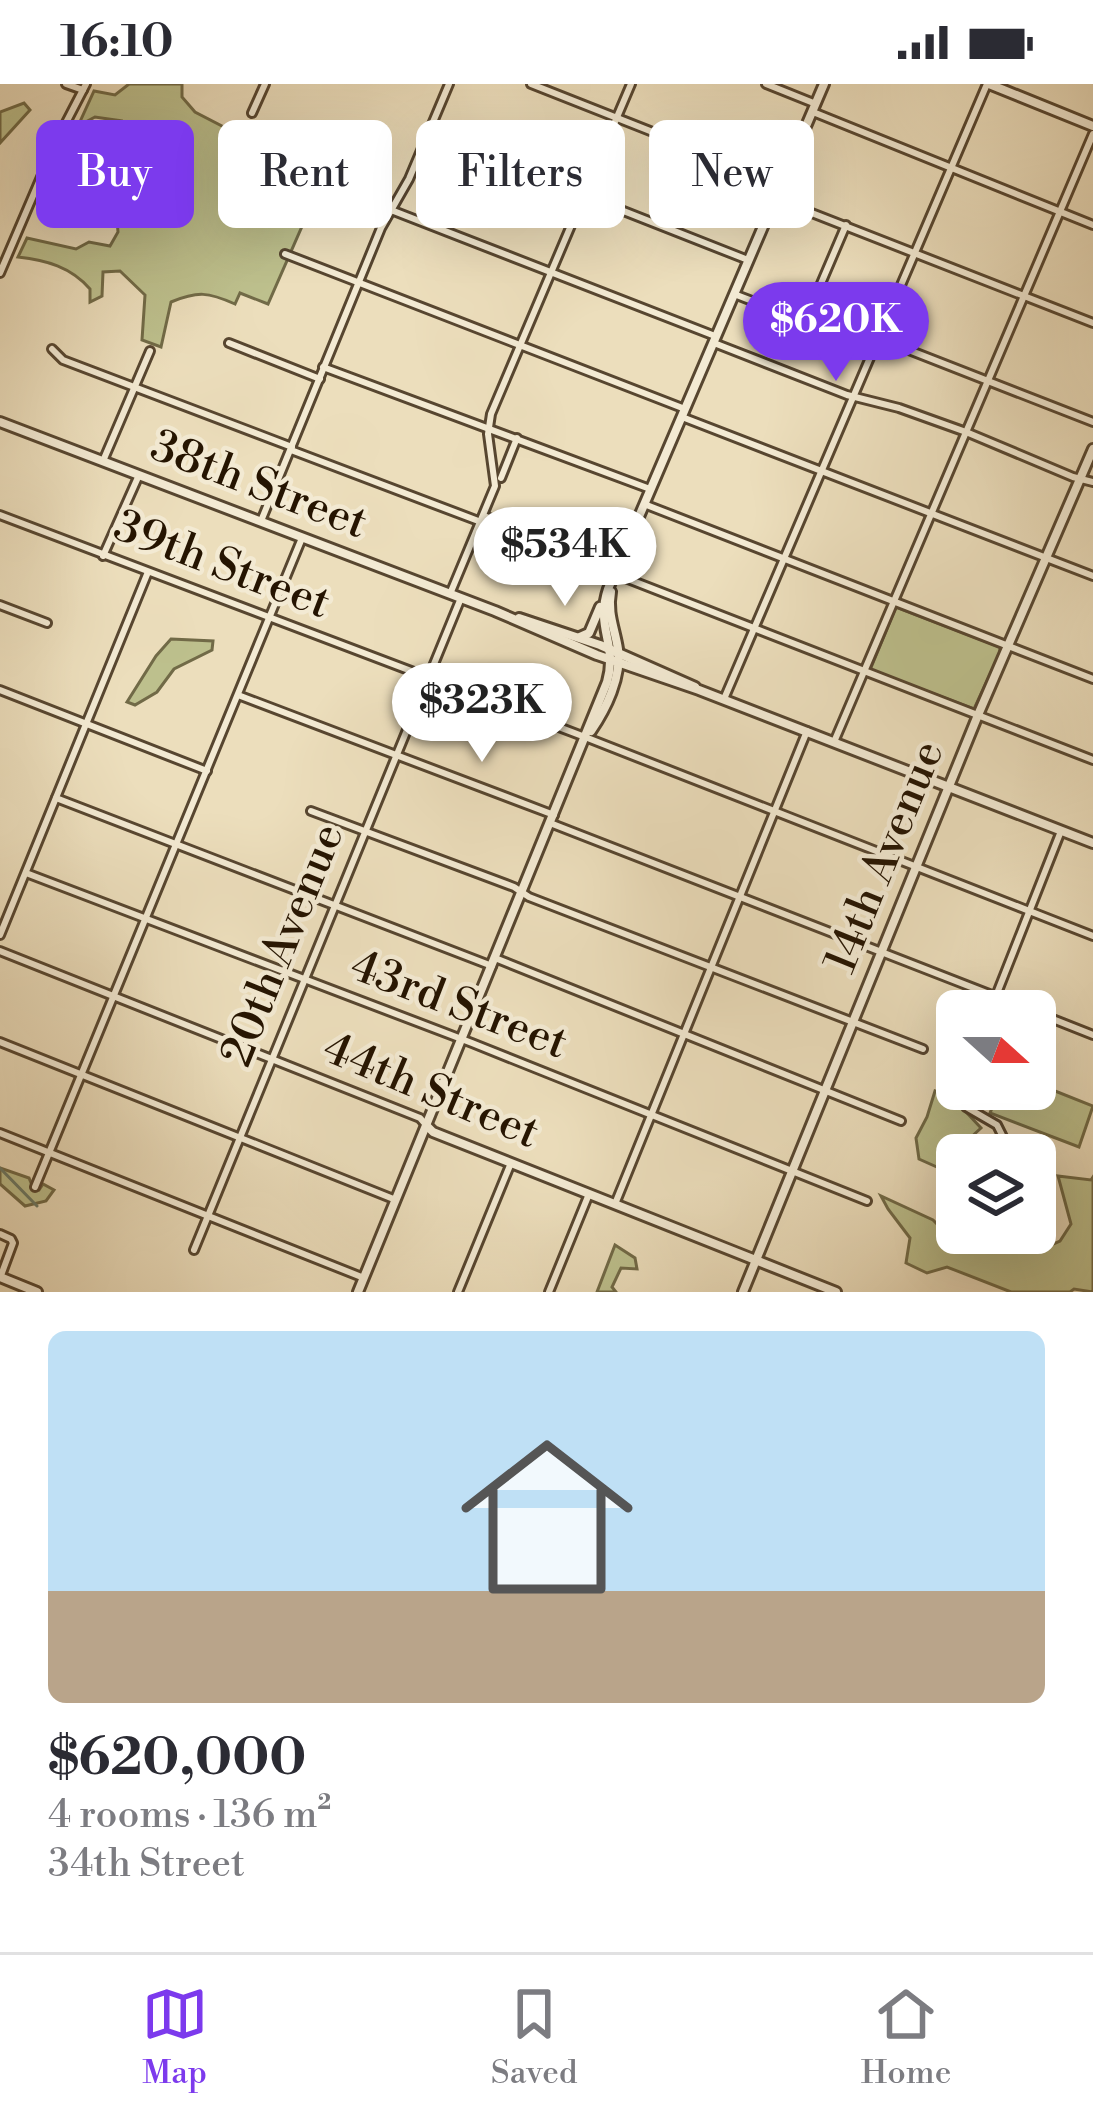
<!DOCTYPE html>
<meta charset="utf-8">
<style>
body{margin:0;font-family:"Libre Bodoni",serif;background:#f7f7f7;color:#2b2b33;height:100vh;display:flex;flex-direction:column;font-size:45px;white-space:nowrap}
*{box-sizing:border-box;margin:0}
p{font-size:39px;color:#7c7c81}
.icon{flex:none;width:66px;height:66px;fill:none;stroke:currentColor;stroke-width:2;stroke-linecap:round;stroke-linejoin:round}
.map{position:relative;height:1208px;overflow:hidden}
.side{display:flex;flex-direction:column;background:#fff;flex:1}
.side>*{flex:none}
.guide{position:absolute;left:36px;top:36px;width:1023px;height:108px;display:flex;gap:24px}
.needle{width:78px;rotate:111deg}
.controls{position:absolute;left:936px;top:906px;display:grid;gap:24px}
.controls a{display:grid;place-items:center;width:120px;height:120px;border-radius:18px;background:#fff;box-shadow:0 12px 48px #0002;font-size:60px}
.price{position:absolute;translate:-50% -102px;padding:0 27px;border-radius:42px;background:#fff;color:#222;font-size:39px;line-height:78px;filter:drop-shadow(0 3px 6px #0008)}
.price::after{content:'';position:absolute;left:50%;top:72px;width:36px;height:27px;margin-left:-18px;background:inherit;clip-path:polygon(0 0,100% 0,50% 100%)}
.price.on{background:#7c3aed;color:#fff}
ul{padding:0;list-style:none}
li{display:grid;align-content:center;gap:24px;height:636px;padding:0 48px}
li+li{border-top:3px solid #e1e1e2}
li span{display:grid;place-items:center;height:372px;border-radius:18px;color:#555}
li>.icon{margin-inline-start:auto}
span .icon{width:216px;height:216px;fill:#fffc;stroke-width:1}
li b{font-size:51px}
.chip{padding:0 42px;border-radius:18px;background:#fff;box-shadow:0 12px 48px #0002;font-size:42px;line-height:108px}
.chip.on{background:#7c3aed;color:#fff}
.status{display:flex;justify-content:space-between;align-items:center;height:84px;padding:0 60px;background:#fff;direction:ltr}
.status svg{height:33px;fill:currentColor}
.dock{display:flex;justify-content:space-around;align-items:center;height:168px;border-top:3px solid #e1e1e2;background:#fff;font-size:33px;color:#7c7c81}
.dock a{display:grid;justify-items:center;gap:6px}
.dock .on{color:#7c3aed}
.map>svg:first-child{display:block}
</style>
<div class="status"><b>16:10</b><svg viewBox="0 0 49 12"><path d="M0 12V9h3v3zM5 12V6h3v6zM10 12V3h3v9zM15 12V0h3v12zM26 1h20v11H26zM47 4h2v5h-2z"/></svg></div>
<div class="map">
<svg width="1093" height="1208" viewBox="0 0 1093 1208">
<rect width="100%" height="100%" fill="#ecdebc"/>
<filter id="stains"><feTurbulence type="fractalNoise" baseFrequency=".00167" numOctaves="4"/><feColorMatrix values="0 0 0 0 .2 0 0 0 0 .09 0 0 0 0 .02 0 0 0 .5 -.17"/></filter>
<radialGradient id="worn" r=".72"><stop offset=".6" stop-color="#630" stop-opacity="0"/><stop offset="1" stop-color="#630" stop-opacity=".3"/></radialGradient>
<g fill="#bdc08d" stroke="#716a47" stroke-width="3">
<path d="M129,0H182V13L195,28L305,85L321,70L328,75L318,97L321,99L268,220L240,209L235,220C208,208 198,207 171,218L161,263L142,256L145,211L120,187L103,188L102,212L90,218V205C71,183 46,176 18,173L27,154L76,165L89,158L110,162L118,148L117,136L105,129L108,109L58,89L61,78C88,88 105,101 131,84L136,55L122,37L95,33L78,42L94,7L115,11Z"/>
<polygon points="24,19 30,26 0,59 0,28"/>
<polygon points="896,523 1000,563 1000,569 974,625 870,586"/>
<polygon points="171,555 213,557 212,566 174,585 157,608 135,621 127,618 156,572"/>
<polygon points="1035,999 1093,1022 1079,1063 990,1029 1000,1005 1035,1005"/>
<polygon points="935,1007 953,1014 981,1044 967,1057 976,1071 957,1071 957,1092 919,1075 916,1054 927,1033"/>
<polygon points="0,1084 29,1094 34,1106 39,1106 43,1100 54,1106 46,1117 25,1122 0,1100"/>
<polygon points="1058,1092 1091,1096 1093,1093 1093,1208 1074,1205 1070,1208 1011,1208 947,1183 927,1189 906,1179 910,1154 888,1125 881,1112 933,1136 947,1150 957,1148 1034,1149 1044,1164 1060,1157 1071,1140"/>
<polygon points="615,1161 635,1174 637,1185 621,1184 612,1203 616,1208 597,1208"/>
</g>
<g fill="none" stroke-linecap="round" stroke-linejoin="round">
<polyline stroke="#6b7966" stroke-width="3" points="0,1084 37,1122"/>
<g stroke="#574630" stroke-width="12">
<g id="minor">
<polyline points="66,0 83,6"/>
<polyline points="531,0 782,99"/>
<polyline points="766,0 816,20"/>
<polyline points="813,28 1093,141"/>
<polyline points="252,29 265,0"/>
<polyline points="428,50 748,176"/>
<polyline points="776,115 1093,239"/>
<polyline points="391,126 715,252"/>
<polyline points="285,170 685,325"/>
<polyline points="0,189 56,58 86,0"/>
<polyline points="734,210 874,264"/>
<polyline points="805,237 846,141"/>
<polyline points="878,254 1093,338"/>
<polyline points="229,259 320,295"/>
<polyline points="714,259 847,311 899,324 966,348 1073,393 1093,398"/>
<polyline points="52,265 63,276 292,363"/>
<polyline points="323,283 650,405"/>
<polyline points="682,333 1093,492"/>
<polyline points="291,366 481,438"/>
<polyline points="103,377 150,267"/>
<polyline points="501,394 517,354"/>
<polyline points="644,420 1093,595"/>
<polyline points="0,431 585,653 1093,852"/>
<polyline points="484,432 618,483"/>
<polyline points="261,437 381,144 409,95 449,0"/>
<polyline points="103,472 139,391"/>
<polyline points="615,490 1093,676"/>
<polyline points="450,510 495,402 488,350 491,330 631,0"/>
<polyline points="0,521 47,539"/>
<polyline points="0,606 207,687"/>
<polyline points="238,611 554,731"/>
<polyline points="724,615 987,0"/>
<polyline points="834,658 1093,50"/>
<polyline points="56,714 492,882"/>
<polyline points="311,727 514,803 529,813 923,965"/>
<polyline points="550,739 1033,927"/>
<polyline points="26,789 472,959 867,1117"/>
<polyline points="0,851 148,488"/>
<polyline points="0,867 420,1034 427,1042"/>
<polyline points="495,874 901,1037"/>
<polyline points="990,927 1061,747"/>
<polyline points="1035,928 1093,951"/>
<polyline points="0,958 396,1116"/>
<polyline points="961,1005 966,1023 997,1041 1012,1071"/>
<polyline points="0,1049 364,1194"/>
<polyline points="35,1103 302,454"/>
<polyline points="1035,1114 1049,1139"/>
<polyline points="615,1120 807,647"/>
<polyline points="0,1150 11,1155 13,1159 0,1194"/>
<polyline points="194,1166 461,514"/>
<polyline points="458,1208 511,1079"/>
<polyline points="549,1208 589,1110"/>
</g>
</g>
<g stroke="#574630" stroke-width="14">
<g id="tertiary">
<polyline points="989,0 1093,42"/>
<polyline points="0,338 495,527 597,571 699,606 1093,759"/>
<polyline points="519,534 600,561 695,603"/>
<polyline points="580,553 589,549 600,523"/>
<path d="M591,647C606,625 622,593 618,565C615,545 607,529 611,508"/>
<polyline points="427,1042 433,1048 836,1208"/>
<polyline points="0,1193 37,1208"/>
<path d="M358,1208L607,598C618,560 595,544 608,505L824,0"/>
<polyline points="743,1208 978,631 1093,365"/>
</g>
</g>
<use href="#minor" stroke="#f3ead3" stroke-width="6"/>
<use href="#tertiary" stroke="#f3ead3" stroke-width="8"/>
</g>
<g text-anchor="middle" dominant-baseline="central" stroke-width="9" stroke-linejoin="round" paint-order="stroke">
<g font-size="45" fill="#251401" stroke="#f3ead3">
<text transform="translate(259 401) rotate(21)">38th Street</text>
<text transform="translate(222 481) rotate(21)">39th Street</text>
<text transform="translate(885 773) rotate(-68)">14th Avenue</text>
<text transform="translate(283 861) rotate(-68)">20th Avenue</text>
<text transform="translate(459 921) rotate(21)">43rd Street</text>
<text transform="translate(431 1007) rotate(23)">44th Street</text>
</g>
</g>
<rect width="100%" height="100%" filter="url(#stains)"/>
<rect width="100%" height="100%" fill="url(#worn)"/>
</svg>
<div class="controls">
<a><svg class="needle" viewBox="-14 -14 28 28"><path d="M0-13l5 13h-10z" fill="#e53935"/><path d="M0 13l5-13h-10z" fill="#7c7c81"/></svg></a>
<a><svg class="icon" aria-label="layers" viewBox="0 0 24 24"><path d="M12 4l9 5-9 5-9-5zM3 14l9 5 9-5"/></svg></a>
</div>
<b class="price on" style="left:836px;top:300px">$620K</b>
<b class="price" style="left:565px;top:525px">$534K</b>
<b class="price" style="left:482px;top:681px">$323K</b>
<div class="guide">
<a class="chip on">Buy</a>
<a class="chip">Rent</a>
<a class="chip">Filters</a>
<a class="chip">New</a>
</div>
</div>
<section class="side">
<ul>
<li><span style="background:linear-gradient(#bfe0f5 70%,#b9a48a 0)"><svg class="icon" aria-label="home" viewBox="0 0 24 24"><path d="M3 11l9-7 9 7M6 9v11h12V9"/></svg></span><div><b>$620,000</b><p>4 rooms · 136 m²</p><p>34th Street</p></div></li>
</ul>
</section>
<nav class="dock">
<a class="on"><svg class="icon" aria-label="map" viewBox="0 0 24 24"><path d="M3 6l6-2 6 2 6-2v14l-6 2-6-2-6 2zM9 4v14M15 6v14"/></svg>Map</a>
<a><svg class="icon" aria-label="saved" viewBox="0 0 24 24"><path d="M7 4h10v16l-5-4-5 4z"/></svg>Saved</a>
<a><svg class="icon" aria-label="home" viewBox="0 0 24 24"><path d="M3 11l9-7 9 7M6 9v11h12V9"/></svg>Home</a>
</nav>
